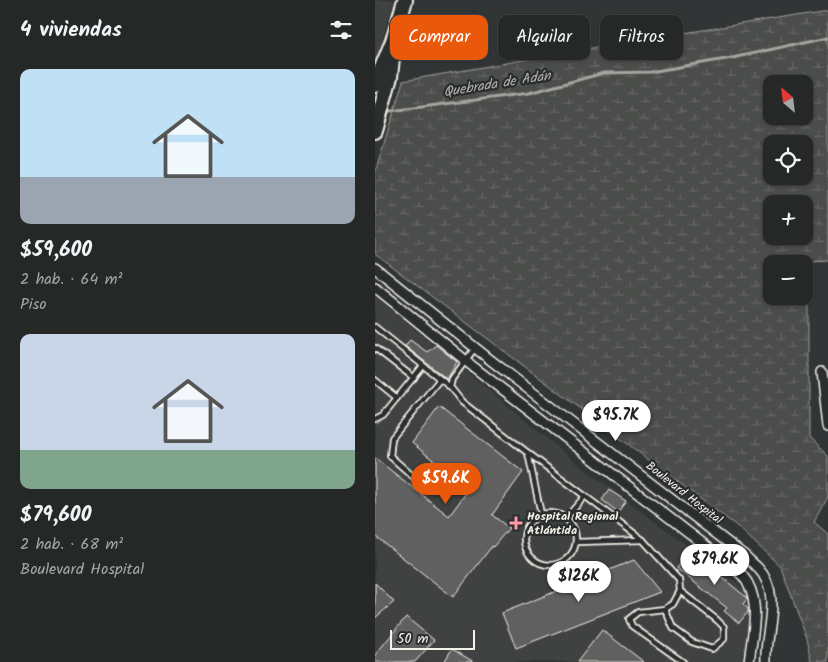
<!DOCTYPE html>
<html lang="es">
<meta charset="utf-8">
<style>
body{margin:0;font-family:Kalam,sans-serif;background:#2e3030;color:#f1f3f6;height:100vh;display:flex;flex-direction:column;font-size:19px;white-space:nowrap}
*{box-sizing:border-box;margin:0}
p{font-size:16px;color:#a4a6a8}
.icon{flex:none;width:28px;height:28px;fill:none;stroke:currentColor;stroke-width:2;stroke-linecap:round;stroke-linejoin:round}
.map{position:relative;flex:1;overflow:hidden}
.side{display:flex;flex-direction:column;background:#262828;width:375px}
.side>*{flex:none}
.top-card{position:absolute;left:15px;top:15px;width:362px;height:45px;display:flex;gap:10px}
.needle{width:32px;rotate:332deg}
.buttons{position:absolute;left:388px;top:75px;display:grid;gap:10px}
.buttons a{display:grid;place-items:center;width:50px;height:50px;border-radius:10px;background:#262828;box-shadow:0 1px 4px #0004,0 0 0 1px #424445;font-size:25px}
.scale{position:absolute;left:15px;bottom:12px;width:85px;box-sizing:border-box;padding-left:5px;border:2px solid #f4f1e8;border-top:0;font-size:14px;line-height:18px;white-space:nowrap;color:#f4f1e8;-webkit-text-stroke:4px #2a2d2e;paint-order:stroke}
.price{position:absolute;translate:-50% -42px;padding:0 11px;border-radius:18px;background:#fff;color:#222;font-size:16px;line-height:32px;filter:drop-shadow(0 1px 2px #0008)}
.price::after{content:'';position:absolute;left:50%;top:30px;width:15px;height:11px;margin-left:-8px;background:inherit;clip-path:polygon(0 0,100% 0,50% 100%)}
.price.on{background:#ea580c;color:#fff}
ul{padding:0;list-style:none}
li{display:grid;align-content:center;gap:10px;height:265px;padding:0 20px}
li span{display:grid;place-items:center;height:155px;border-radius:10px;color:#555}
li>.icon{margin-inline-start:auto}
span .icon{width:90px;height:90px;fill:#fffc;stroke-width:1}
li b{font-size:21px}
h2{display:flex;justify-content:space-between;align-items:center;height:60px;padding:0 20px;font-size:21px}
.pill{padding:0 18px;border-radius:10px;background:#262828;box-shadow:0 1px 4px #0004,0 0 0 1px #424445;font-size:18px;line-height:45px}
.pill.on{background:#ea580c;color:#fff}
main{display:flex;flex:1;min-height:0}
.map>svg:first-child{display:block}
</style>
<main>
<section class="side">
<h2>4 viviendas<svg class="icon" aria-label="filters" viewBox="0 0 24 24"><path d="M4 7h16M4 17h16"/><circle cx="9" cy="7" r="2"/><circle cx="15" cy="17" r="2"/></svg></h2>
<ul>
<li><span style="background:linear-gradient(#bfe0f5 70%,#9aa5b1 0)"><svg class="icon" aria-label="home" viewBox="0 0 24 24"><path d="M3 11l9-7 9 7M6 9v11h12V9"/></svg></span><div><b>$59,600</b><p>2 hab. · 64 m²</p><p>Piso</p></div></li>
<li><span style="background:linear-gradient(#c9d6e8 75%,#7fa58c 0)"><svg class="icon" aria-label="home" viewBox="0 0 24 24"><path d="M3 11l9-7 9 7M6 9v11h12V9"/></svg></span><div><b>$79,600</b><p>2 hab. · 68 m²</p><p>Boulevard Hospital</p></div></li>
</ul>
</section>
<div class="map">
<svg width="453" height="662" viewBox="0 0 453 662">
<defs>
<pattern id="wetland-marsh" width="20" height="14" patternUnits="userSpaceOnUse" patternTransform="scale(1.25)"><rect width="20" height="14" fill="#4b4d4c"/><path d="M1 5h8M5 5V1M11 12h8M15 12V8" fill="none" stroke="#666766"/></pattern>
</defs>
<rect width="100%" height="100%" fill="#323535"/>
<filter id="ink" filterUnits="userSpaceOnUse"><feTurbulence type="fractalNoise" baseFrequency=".02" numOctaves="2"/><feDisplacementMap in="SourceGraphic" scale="10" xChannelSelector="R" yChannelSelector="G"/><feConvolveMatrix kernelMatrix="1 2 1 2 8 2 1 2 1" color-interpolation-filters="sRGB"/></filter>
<g filter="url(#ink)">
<g fill="#404242">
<polygon points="0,0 19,0 0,64"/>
<polygon points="0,296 203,464 361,582 373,593 375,612 370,662 0,662"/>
</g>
<path fill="url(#wetland-marsh)" stroke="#a09f9a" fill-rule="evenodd" d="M453,10V260L434,261V438L453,456V497L439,522L453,534V662H437L432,639L405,566L363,527L0,254V173L28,81L234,45ZM396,84H429V116H396ZM396,144H429V176H396ZM396,204H429V236H396ZM396,264H429V296H396Z"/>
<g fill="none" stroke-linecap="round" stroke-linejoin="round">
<polyline stroke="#a6a5a0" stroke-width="3" points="8,112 154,93 229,73 275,72 357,58 453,37"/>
</g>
<g fill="#5f605f" stroke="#f4f1e8">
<polygon points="35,340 52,352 61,345 82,362 72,379 30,346"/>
<polygon points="64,407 148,472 117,515 134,528 118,547 117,546 78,597 0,536 0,458 74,516 94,489 37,443"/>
<polygon points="234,490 251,501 243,512 227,500"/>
<polygon points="315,551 371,597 372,599 368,604 373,609 373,612 364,623 349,611 352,608 301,568"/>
<polygon points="259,560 285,592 141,648 127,613"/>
<polygon points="0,583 19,602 0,618"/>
<polygon points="31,617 59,640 40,662 0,662 0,655"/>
<polygon points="227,630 269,662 202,662"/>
<polygon points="77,649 99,662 69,662"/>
</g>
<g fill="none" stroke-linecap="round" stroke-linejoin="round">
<g stroke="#f4f1e8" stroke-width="8">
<g id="lane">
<polyline points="0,327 75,387"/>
<polyline points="0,348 39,378"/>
<polyline points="100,348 77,379 75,387 87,402 153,453 166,514"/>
<polyline points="0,380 22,398"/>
<polyline points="0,419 8,415 48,366"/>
<polyline points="153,453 268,540 304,580 305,591 298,604 290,609 263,612 254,619 257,626 308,662"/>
<polyline points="42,480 15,456 17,438 65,379"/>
<circle cx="175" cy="539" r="26"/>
<polyline points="191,518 210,496"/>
<polyline points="201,542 268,540"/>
<polyline points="290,609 298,628 317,642 337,649 349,639 349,627 342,620 305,591"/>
</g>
</g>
<g stroke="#f4f1e8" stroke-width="12">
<g id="street">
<path d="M0,268L113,358L369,555C374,560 379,564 383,568C408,595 389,631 391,662"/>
<path d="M0,287L96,365L352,562C357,566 362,571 367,575C388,599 377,634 374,662"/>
<polyline points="447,372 453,426"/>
</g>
</g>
<g stroke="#f4f1e8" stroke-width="18">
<g id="secondary">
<polyline points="0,85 19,38 30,0"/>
<polyline points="0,131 15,77 19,38"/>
</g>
</g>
<use href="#lane" stroke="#2a2d2e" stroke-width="4.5"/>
<use href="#street" stroke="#2a2d2e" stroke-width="9"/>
<use href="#secondary" stroke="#2a2d2e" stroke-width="14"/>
</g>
</g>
<path fill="#ff9aa2" stroke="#2a2d2e" stroke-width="2" d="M138.5 515.5h5v5h5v5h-5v5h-5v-5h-5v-5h5z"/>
<g text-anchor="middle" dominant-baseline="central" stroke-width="4.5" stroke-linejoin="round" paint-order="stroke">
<g font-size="12" fill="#f4f1e8" stroke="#2a2d2e">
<text transform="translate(309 493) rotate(38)">Boulevard Hospital</text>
</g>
<g font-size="12" font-weight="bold" fill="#f4f1e8" stroke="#2a2d2e" text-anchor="start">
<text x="152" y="516">Hospital Regional<tspan x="152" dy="14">Atlántida</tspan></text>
</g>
<g font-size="14" font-style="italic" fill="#b3b2ac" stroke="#2a2d2e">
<text transform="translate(122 84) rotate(-9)">Quebrada de Adán</text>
</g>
</g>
</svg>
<div class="buttons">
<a><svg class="needle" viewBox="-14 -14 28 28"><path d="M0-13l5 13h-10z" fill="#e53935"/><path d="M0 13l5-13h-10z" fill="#a4a6a8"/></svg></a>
<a><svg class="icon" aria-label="locate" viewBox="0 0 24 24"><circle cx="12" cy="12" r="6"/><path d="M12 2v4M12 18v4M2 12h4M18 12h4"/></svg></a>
<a>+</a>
<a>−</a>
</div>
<div class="scale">50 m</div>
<b class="price" style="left:241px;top:442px">$95.7K</b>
<b class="price on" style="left:71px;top:505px">$59.6K</b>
<b class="price" style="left:340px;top:586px">$79.6K</b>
<b class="price" style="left:204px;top:603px">$126K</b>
<div class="top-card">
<a class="pill on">Comprar</a>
<a class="pill">Alquilar</a>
<a class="pill">Filtros</a>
</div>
</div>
</main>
